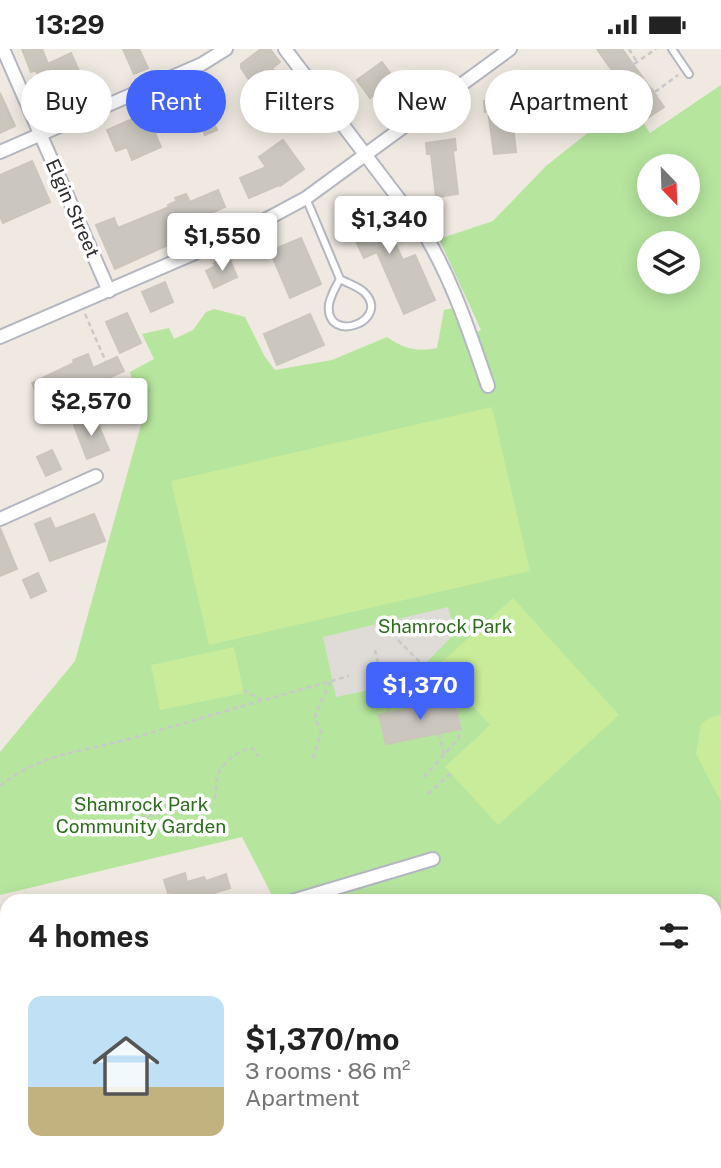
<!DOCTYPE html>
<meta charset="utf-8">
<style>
body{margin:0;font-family:"Public Sans",sans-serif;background:#f2f2f2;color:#222;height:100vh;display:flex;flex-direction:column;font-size:26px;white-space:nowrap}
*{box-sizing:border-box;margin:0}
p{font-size:23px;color:#767676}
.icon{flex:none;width:38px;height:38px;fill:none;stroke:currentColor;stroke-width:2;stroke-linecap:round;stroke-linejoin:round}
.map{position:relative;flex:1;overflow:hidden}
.panel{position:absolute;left:0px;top:845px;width:721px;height:275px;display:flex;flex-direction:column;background:#fff;border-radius:21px 21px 0 0;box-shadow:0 4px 18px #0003}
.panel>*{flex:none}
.top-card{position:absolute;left:21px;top:21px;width:679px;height:63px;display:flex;gap:14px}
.needle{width:46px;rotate:157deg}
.buttons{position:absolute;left:637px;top:105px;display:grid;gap:14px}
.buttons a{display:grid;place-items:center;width:63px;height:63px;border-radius:50%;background:#fff;box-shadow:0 4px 18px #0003;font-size:35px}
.price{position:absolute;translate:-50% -60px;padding:0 16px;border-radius:7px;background:#fff;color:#222;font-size:23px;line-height:46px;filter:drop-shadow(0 2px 4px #0008)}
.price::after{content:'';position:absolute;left:50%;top:42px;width:21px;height:16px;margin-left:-10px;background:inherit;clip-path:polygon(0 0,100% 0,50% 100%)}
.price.current{background:#4264fb;color:#fff}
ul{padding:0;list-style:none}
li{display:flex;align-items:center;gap:21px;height:175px;padding:0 28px}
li+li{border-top:2px solid #e0e0e0}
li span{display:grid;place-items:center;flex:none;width:196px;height:140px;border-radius:14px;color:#555}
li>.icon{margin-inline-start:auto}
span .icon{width:84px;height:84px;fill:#fffc;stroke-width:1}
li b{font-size:30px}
h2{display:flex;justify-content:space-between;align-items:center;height:84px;padding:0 28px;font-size:30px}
.pill{padding:0 24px;border-radius:32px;background:#fff;box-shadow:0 4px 18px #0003;font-size:24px;line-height:63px}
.pill.current{background:#4264fb;color:#fff}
.status{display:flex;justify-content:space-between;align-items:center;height:49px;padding:0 35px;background:#fff;direction:ltr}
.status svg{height:19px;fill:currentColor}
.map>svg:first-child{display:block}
</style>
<div class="status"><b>13:29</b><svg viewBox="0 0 49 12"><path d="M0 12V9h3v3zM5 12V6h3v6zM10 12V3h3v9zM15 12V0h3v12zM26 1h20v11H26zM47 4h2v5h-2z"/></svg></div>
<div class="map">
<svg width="721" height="1119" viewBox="0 0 721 1119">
<rect width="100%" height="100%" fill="#efe9e1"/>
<polygon fill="#e3e1e8" points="180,1113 338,1113 346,1119 176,1119"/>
<polygon fill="#f0e6d1" points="714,1034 721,1041 721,1114 714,1119 385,1119 385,1113 714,1113"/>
<path fill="#b6e59e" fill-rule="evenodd" d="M721,36V1041L714,1034V852H275L242,788L0,846V703L75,612L142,372L130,323L154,310L142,285L169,279L174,290L193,281L206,263L214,260L245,268L265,308L275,321L332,311L387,288C404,300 417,303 437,299L444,261L454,259L466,288L481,281L439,190L493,172L546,117L629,51L650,84ZM649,117H688V156H649ZM649,194H688V233H649Z"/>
<g fill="#c9ec9a">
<polygon points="492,358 530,522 209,596 171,432"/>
<polygon points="513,549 619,666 498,776 445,718 490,676 437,617"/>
<polygon points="234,598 244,644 160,661 151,616"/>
<polygon points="721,665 721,753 696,705 701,675 709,669"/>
</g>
<polygon fill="#dfdcd8" points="448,558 455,584 428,612 427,619 431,623 423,632 419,630 336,648 323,588"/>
<g fill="#cbc7bf" stroke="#cbc5ba" stroke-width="2">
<polygon points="22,0 42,0 48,15 71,4 88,42 63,53 64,56 47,62 42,50 47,48 36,21 31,23"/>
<polygon points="123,0 139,0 148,19 134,25"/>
<polygon points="261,0 270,0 280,13 272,19 286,37 268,50 263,43 259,45 241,19 241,15"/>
<polygon points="597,0 622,0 664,58 646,70"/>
<polygon points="382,13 395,31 370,49 357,31"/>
<polygon points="184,38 195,41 199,39 217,81 205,86"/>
<polygon points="0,44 15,77 0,84"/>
<polygon points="513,48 514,59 511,59 516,103 494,105 488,62 485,63 484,52"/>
<polygon points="146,64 161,98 132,111 127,98 116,102 107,81"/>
<polygon points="455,90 456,101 453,102 458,145 436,148 431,105 427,105 426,94"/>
<polygon points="283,91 304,120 280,137 279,136 249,149 240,129 266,118 259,108"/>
<polygon points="32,112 50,153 3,174 0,167 0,126"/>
<polygon points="218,141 225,158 197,170 199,174 175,187 177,192 115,220 96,176 114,169 118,179 169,158 168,156 177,152 175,149 186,145 190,153"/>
<polygon points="373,149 403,211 415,206 435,251 404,265 377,203 364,209 342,163"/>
<polygon points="301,189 321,235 290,249 270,202"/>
<polygon points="226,208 228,212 230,211 237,228 214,239 206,222 215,217 214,214"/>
<polygon points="165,233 173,253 151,263 142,243"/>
<polygon points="127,264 141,294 120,304 106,273"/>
<polygon points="310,265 324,296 277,316 264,285"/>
<polygon points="88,305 93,319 117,308 124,322 99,333 102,341 67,354 66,349 43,359 32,334 74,314 73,311"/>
<polygon points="95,368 109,401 87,410 74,376"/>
<polygon points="52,401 61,420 46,427 37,408"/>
<polygon points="94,465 105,492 50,512 35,475 50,469 55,480"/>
<polygon points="0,479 17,520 0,527"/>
<polygon points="38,524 46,542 31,549 23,531"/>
<polygon points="453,650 460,680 386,695 379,666"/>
<polygon points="185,824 187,833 204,828 206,832 226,825 230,839 188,852 174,852 171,843 168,844 164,831"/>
</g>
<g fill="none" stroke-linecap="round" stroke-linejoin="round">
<g stroke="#b4b7c1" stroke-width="10">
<g id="service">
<polyline points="672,0 689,25"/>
<path d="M306,149L340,230C336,237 331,246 329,255C324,297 393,272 364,243C357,237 347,234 340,230"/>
<polyline points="307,1113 317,1119"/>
<polyline points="266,1119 277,1113"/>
</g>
</g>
<g stroke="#b4b7c1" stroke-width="16">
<g id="minor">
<polyline points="3,0 109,242"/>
<path d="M285,0L421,179C452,229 469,282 488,337"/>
<polyline points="0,103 202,15 226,0"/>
<polyline points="0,288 239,185 306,149 510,0"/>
<polyline points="0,470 96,427"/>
<polyline points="292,852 433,810"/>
<polyline points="0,941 7,938"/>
<polyline points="60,1119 61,1113"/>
</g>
</g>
<g stroke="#c9c9c9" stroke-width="2.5" stroke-dasharray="5 3.5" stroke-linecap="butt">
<polyline points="629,0 637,13"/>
<polyline points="630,12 635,19"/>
<polyline points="634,15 656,0"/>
<polyline points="651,39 657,47"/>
<polyline points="655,43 678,26"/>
<polyline points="85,265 106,313"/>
<polyline points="398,591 455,648 461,682 458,690 424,728"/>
<polyline points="375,601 389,664"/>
<polyline points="427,623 434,654"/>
<polyline points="243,641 262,651"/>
<polyline points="439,684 444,706"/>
<polyline points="313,709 321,684 315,668 316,663 331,632"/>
<path d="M0,737C42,703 84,703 133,689C205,668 277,647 349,627"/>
<polyline points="428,745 451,724"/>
<path d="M99,779L212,752C218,745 215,738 217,729C220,715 238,701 252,699L258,707"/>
<polyline points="711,848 721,858"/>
</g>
<use href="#service" stroke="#fff" stroke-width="6"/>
<use href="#minor" stroke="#fff" stroke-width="12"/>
</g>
<g text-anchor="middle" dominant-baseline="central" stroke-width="7" stroke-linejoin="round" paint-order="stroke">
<g font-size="19" fill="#2e2e2e" stroke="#fff">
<text transform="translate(73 159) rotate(66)">Elgin Street</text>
</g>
<g font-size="19" fill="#2c6e1b" stroke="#fff">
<text x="445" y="577">Shamrock Park</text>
<text x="141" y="755">Shamrock Park<tspan x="141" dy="22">Community Garden</tspan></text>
</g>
</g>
</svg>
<div class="buttons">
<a><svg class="needle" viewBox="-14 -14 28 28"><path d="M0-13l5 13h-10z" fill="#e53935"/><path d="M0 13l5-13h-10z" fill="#767676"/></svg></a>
<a><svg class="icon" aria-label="layers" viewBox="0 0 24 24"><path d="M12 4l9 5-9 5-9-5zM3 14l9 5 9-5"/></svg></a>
</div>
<b class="price" style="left:389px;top:207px">$1,340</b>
<b class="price" style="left:222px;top:224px">$1,550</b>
<b class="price" style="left:91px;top:389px">$2,570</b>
<b class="price current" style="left:420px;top:673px">$1,370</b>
<div class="top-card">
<a class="pill">Buy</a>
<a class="pill current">Rent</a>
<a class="pill">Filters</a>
<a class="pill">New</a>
<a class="pill">Apartment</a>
</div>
<section class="panel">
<h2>4 homes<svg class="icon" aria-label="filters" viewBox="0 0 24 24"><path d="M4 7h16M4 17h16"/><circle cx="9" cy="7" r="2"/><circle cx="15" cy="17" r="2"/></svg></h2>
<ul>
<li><span style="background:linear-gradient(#bfe0f5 65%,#c2b280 0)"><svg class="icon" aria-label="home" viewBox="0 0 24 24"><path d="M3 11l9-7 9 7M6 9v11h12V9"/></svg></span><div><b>$1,370/mo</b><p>3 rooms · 86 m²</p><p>Apartment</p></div></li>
</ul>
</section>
</div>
